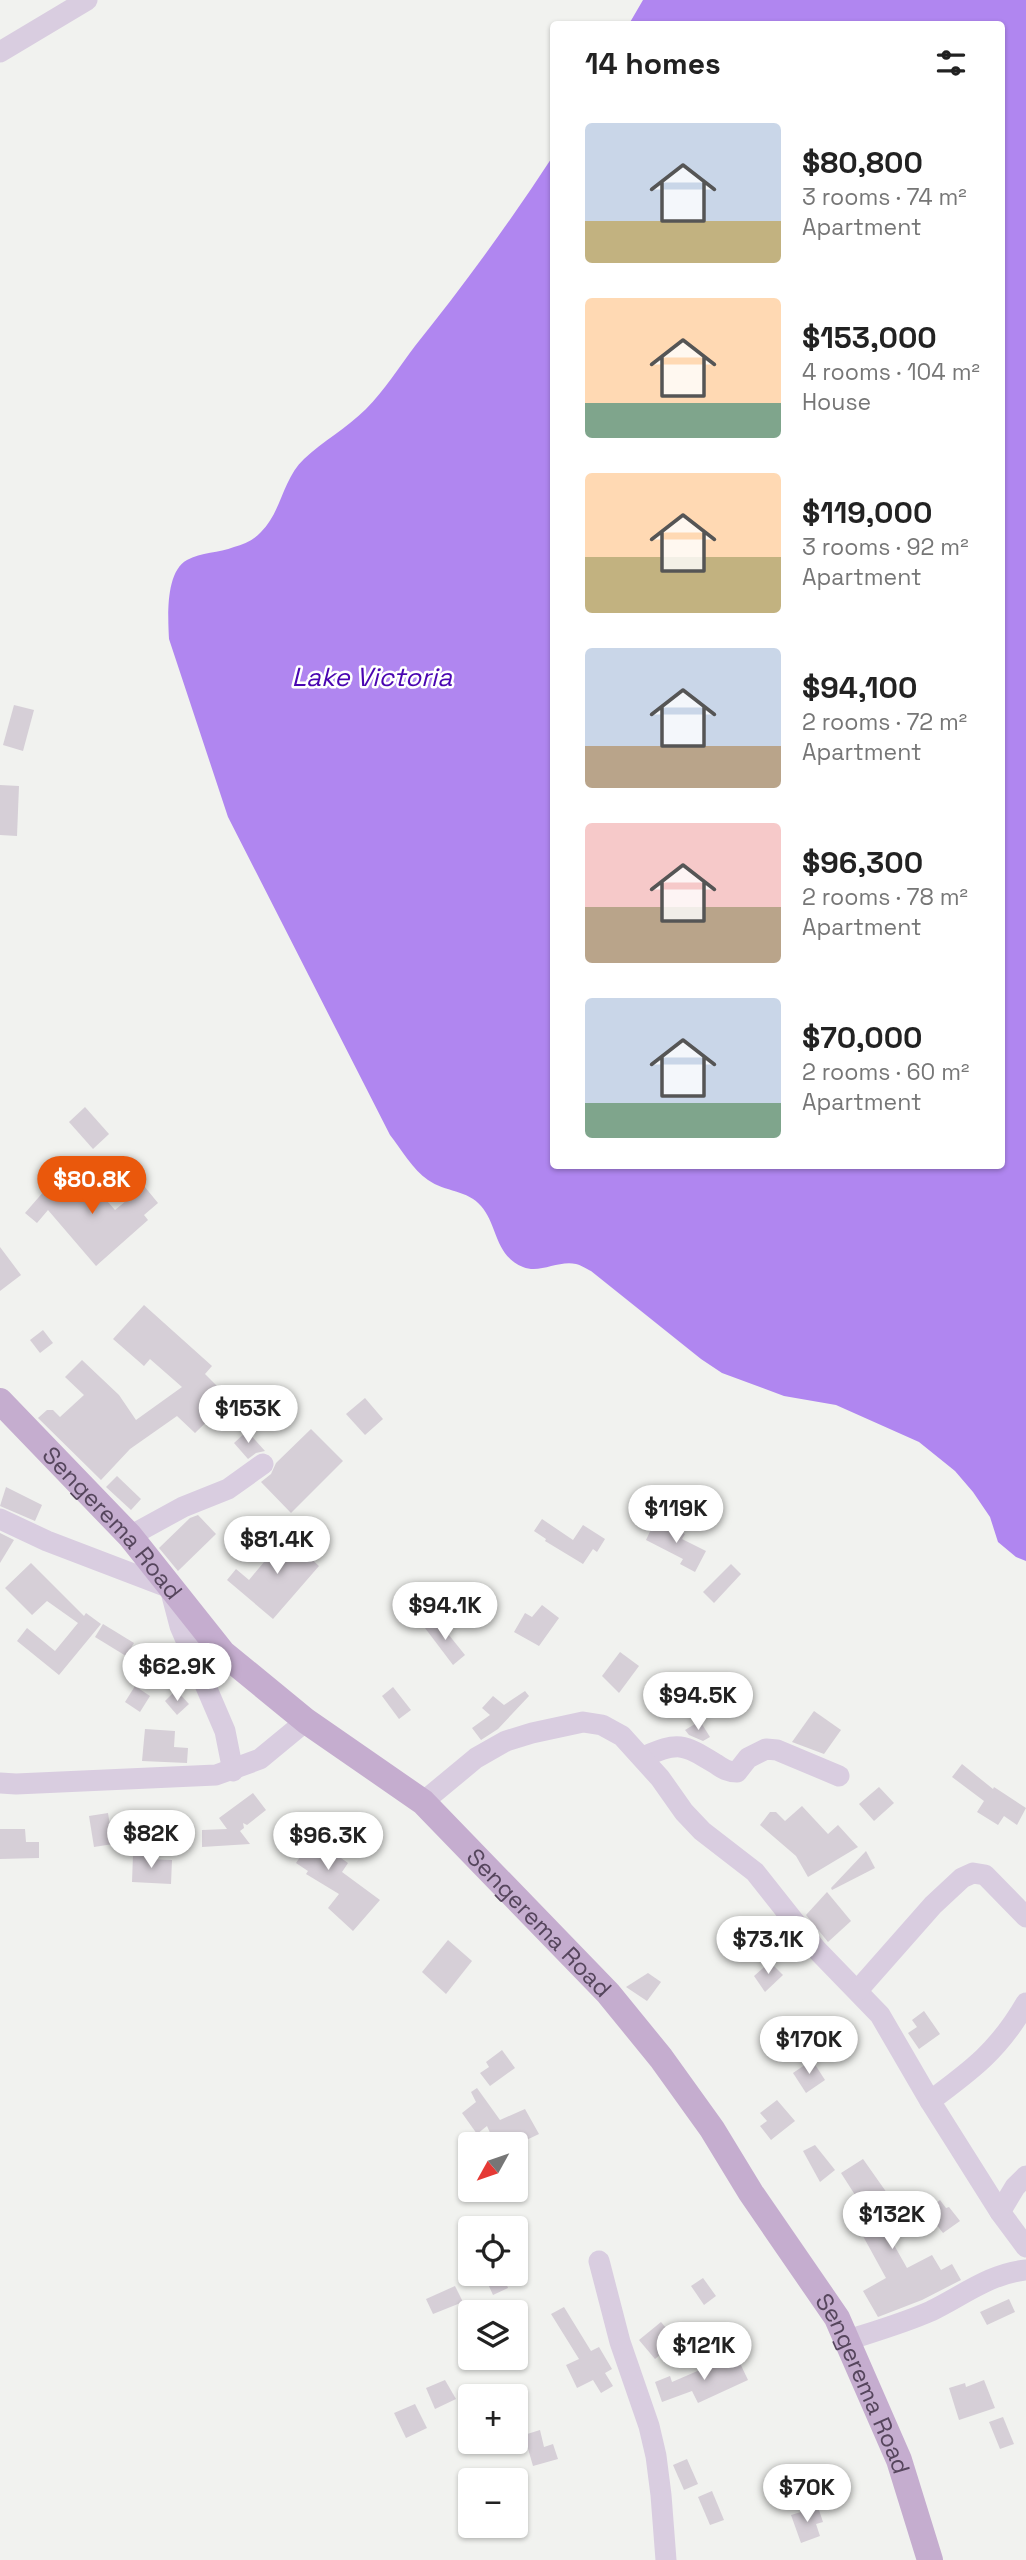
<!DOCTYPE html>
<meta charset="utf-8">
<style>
body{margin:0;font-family:"Space Grotesk",sans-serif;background:#f2f2f2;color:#222;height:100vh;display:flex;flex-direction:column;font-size:26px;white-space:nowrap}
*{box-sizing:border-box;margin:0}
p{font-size:23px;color:#767676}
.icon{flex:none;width:38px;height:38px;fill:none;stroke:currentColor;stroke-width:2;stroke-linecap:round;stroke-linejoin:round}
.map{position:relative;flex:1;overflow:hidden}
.side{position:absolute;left:550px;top:21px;width:455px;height:1148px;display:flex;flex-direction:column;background:#fff;border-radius:7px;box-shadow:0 2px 5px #0004}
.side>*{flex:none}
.needle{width:46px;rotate:230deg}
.controls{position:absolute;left:458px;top:2132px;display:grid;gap:14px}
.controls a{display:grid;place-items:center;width:70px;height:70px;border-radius:7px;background:#fff;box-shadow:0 2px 5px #0004;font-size:35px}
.price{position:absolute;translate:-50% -60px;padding:0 16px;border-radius:24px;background:#fff;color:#222;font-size:23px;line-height:46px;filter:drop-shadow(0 2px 4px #0008)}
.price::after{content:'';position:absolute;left:50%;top:42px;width:21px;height:16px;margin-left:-10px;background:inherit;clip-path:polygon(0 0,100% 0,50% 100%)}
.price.selected{background:#ea580c;color:#fff}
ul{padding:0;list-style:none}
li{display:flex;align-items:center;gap:21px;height:175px;padding:0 35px}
li span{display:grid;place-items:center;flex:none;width:196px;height:140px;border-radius:7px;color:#555}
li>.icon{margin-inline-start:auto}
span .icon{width:84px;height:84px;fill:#fffc;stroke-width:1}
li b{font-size:30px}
h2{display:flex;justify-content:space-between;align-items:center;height:84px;padding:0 35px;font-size:30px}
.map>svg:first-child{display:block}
</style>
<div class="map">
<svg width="1026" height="2560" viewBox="0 0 1026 2560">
<rect width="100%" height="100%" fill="#f1f2ef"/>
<path fill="#b086f0" d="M643,0H1026V1561L1016,1557L998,1542L990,1517L973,1492L955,1471L919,1442L836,1405L784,1396L722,1373L701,1359L591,1271C587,1269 581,1265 576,1264C558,1260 540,1274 523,1267C494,1255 498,1225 481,1206C468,1190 445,1192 428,1180C413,1170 401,1149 390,1135L228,817L169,639C168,618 165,572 187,560C201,552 219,553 234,547C244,544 254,540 261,532C282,511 282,480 304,459C323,441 347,428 366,409C384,391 399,367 415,346C464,285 510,222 553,156V1166H1001V24H629Z"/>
<g fill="#d6cfd7">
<polygon points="14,705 34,710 23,751 3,745"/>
<polygon points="0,785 19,786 17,836 0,835"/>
<polygon points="85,1107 109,1134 93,1149 69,1122"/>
<polygon points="74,1170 92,1199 100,1193 115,1210 144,1186 158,1203 144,1215 148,1220 96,1266 48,1210 37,1223 25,1213 45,1190"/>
<polygon points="0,1247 21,1275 0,1291"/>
<polygon points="144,1305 212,1366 205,1374 230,1399 195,1433 177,1416 130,1449 101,1480 38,1418 47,1410 53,1410 60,1417 84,1395 65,1377 82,1360 119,1395 136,1420 182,1387 150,1359 144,1366 113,1339"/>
<polygon points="43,1330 53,1343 40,1353 30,1340"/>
<polygon points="365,1398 383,1419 365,1435 346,1414"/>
<polygon points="311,1429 343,1461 291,1513 261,1482 271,1474 276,1463"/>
<polygon points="247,1431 265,1451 256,1453 248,1459 234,1443"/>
<polygon points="117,1476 141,1499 131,1510 106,1487"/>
<polygon points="6,1487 42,1505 35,1521 0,1506"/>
<polygon points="198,1515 216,1534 178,1571 159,1548 190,1518"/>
<polygon points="542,1519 573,1540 583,1525 605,1539 597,1552 593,1549 583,1564 545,1541 546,1539 534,1531"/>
<polygon points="656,1519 685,1534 682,1539 706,1551 695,1572 680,1564 683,1559 646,1540"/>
<polygon points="279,1529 319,1566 273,1619 227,1580 236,1569 249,1580 274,1550 266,1543"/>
<polygon points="0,1533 14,1540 0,1563"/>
<polygon points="31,1563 84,1616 86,1613 101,1624 59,1675 17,1641 27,1628 55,1651 78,1623 47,1601 32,1615 5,1588"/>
<polygon points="731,1564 741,1574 714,1603 703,1592"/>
<polygon points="542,1605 559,1618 539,1646 514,1632 525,1613 532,1617"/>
<polygon points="436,1619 465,1655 453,1665 425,1628"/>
<polygon points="103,1624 134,1643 126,1656 95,1637"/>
<polygon points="620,1652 639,1666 619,1693 602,1676"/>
<polygon points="135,1686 150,1696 140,1712 125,1702"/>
<polygon points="393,1687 411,1710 399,1719 382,1696"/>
<polygon points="176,1690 189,1704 177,1715 165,1701"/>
<polygon points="525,1691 529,1696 498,1729 481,1740 472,1728 490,1715 482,1708 493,1696 504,1705"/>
<polygon points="814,1711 841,1730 824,1754 792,1742"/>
<polygon points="700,1721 710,1737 703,1741 689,1735 685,1730"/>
<polygon points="145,1729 175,1731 174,1747 188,1748 187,1763 142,1761"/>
<polygon points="962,1764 993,1789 994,1787 1026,1808 1017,1825 1004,1816 998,1825 977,1812 984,1801 952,1777"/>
<polygon points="879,1787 894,1803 874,1821 859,1804"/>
<polygon points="253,1793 266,1810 247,1825 243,1823 244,1828 240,1831 250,1844 202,1847 202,1830 227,1829 219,1818"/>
<polygon points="802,1806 828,1834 838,1825 858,1847 808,1877 796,1856 760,1825 770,1812 776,1812 785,1821"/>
<polygon points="296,1812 319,1840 327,1833 340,1848 334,1853 348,1863 342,1872 380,1900 353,1931 328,1908 339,1894 306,1874 308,1871 296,1863 300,1857 277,1843"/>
<polygon points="108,1813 113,1844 94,1847 89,1816"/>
<polygon points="0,1829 25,1829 26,1842 39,1842 39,1858 0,1859"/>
<polygon points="866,1851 875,1868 832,1890 831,1888"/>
<polygon points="133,1855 149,1856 149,1859 172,1860 171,1884 132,1882"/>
<polygon points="827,1892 851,1921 828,1942 806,1915"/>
<polygon points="448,1940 472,1961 446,1994 422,1972"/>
<polygon points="770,1962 783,1975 765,1992 754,1976"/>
<polygon points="648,1973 661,1982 647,2001 626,1987"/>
<polygon points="924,2011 940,2034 919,2049 908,2033 917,2027 912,2020"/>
<polygon points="502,2050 515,2068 490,2086 480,2073 489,2067 486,2062"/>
<polygon points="812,2060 825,2080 806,2093 793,2073"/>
<polygon points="477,2088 500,2120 525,2109 539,2134 518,2144 495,2144 487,2126 477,2134 462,2113 476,2102 471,2092"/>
<polygon points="777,2100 795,2121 771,2140 760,2126 767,2121 760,2113"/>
<polygon points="815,2145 835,2170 820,2182 803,2151"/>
<polygon points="863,2159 894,2203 877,2215 907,2268 932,2255 941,2270 952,2264 961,2280 922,2300 878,2317 863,2291 886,2278 852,2216 864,2209 841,2173"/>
<polygon points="940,2200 946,2208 949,2207 960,2221 943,2233 926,2211"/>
<polygon points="483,2273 502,2273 508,2288 493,2295"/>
<polygon points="703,2278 716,2296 704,2305 691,2286"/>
<polygon points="455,2286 463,2302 433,2314 426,2299"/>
<polygon points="1009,2299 1015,2312 987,2325 980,2312"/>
<polygon points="564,2307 591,2351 599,2347 612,2369 605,2373 613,2386 601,2393 593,2380 577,2388 566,2365 579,2359 551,2314"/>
<polygon points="661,2322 666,2328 671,2325 681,2337 655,2359 639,2340"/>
<polygon points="738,2359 748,2380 698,2403 692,2391 662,2402 655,2382 670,2376 672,2382 716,2363 718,2368"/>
<polygon points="445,2380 456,2399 435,2409 426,2388"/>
<polygon points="984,2380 995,2408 959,2420 949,2388 965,2383 966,2387"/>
<polygon points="415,2404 427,2428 406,2438 394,2413"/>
<polygon points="1003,2417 1014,2444 1000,2449 989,2422"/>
<polygon points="540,2430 544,2447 553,2444 558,2459 533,2466 524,2435"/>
<polygon points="687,2459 698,2484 684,2490 673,2465"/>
<polygon points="712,2491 724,2520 710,2525 698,2497"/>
<polygon points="818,2507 823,2522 816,2524 820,2536 801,2543 791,2515"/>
</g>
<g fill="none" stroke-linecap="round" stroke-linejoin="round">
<g stroke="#d9cde0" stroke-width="21">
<polyline points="0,52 87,0"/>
<polyline points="0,1519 47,1541 170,1588 180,1626 225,1731 233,1771"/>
<polyline points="130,1536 183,1507 228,1489 263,1464"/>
<path d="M643,1757C679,1741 683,1744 716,1764C723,1769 728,1772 737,1772L748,1758L766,1749L777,1750L839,1776"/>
<polyline points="0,1783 16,1784 216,1775 260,1759 306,1721"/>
<polyline points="423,1802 476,1758 506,1741 532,1733 583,1722 602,1725 622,1736 660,1778 684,1812 702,1831 755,1872 816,1949 880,2015 930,2101 1000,2212 1026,2247"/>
<polyline points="858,1990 933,1905 962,1878 973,1873 985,1875 1026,1917"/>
<path d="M930,2101C972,2070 999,2050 1026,2003"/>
<polyline points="1000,2212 1015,2187 1026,2176"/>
<polyline points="599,2261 620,2342 649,2426 656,2456 661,2495 666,2560"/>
<path d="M848,2340C876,2331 904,2323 931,2311C962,2296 991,2273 1026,2270"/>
</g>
<path stroke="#c5adcf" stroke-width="26" id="s1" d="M0,1401L130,1536L223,1653L306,1721L423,1802L608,1993L661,2058L712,2129L751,2193L837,2318L899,2460L930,2560"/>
</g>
<g text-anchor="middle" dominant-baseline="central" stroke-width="5" stroke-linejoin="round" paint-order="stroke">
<g font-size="24" fill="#56465d" stroke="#fff">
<text stroke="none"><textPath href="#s1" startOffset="166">Sengerema Road</textPath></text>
<text stroke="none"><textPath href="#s1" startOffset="754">Sengerema Road</textPath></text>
<text stroke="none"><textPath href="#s1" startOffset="1321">Sengerema Road</textPath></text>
</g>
<g font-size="26" font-style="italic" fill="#4a05b1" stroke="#fff">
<text x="372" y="677">Lake Victoria</text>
</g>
</g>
</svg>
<div class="controls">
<a><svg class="needle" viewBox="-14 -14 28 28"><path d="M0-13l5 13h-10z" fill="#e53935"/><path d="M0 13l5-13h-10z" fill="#767676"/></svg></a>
<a><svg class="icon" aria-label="locate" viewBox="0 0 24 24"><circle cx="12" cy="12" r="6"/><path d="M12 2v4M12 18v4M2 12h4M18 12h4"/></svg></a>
<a><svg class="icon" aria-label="layers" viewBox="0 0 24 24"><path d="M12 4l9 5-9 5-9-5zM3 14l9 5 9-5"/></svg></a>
<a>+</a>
<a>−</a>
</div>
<b class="price selected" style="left:92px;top:1216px">$80.8K</b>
<b class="price" style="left:248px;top:1445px">$153K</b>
<b class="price" style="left:676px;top:1545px">$119K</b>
<b class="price" style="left:277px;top:1576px">$81.4K</b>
<b class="price" style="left:445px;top:1642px">$94.1K</b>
<b class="price" style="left:177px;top:1703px">$62.9K</b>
<b class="price" style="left:698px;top:1732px">$94.5K</b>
<b class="price" style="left:151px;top:1870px">$82K</b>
<b class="price" style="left:328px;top:1872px">$96.3K</b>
<b class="price" style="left:768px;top:1976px">$73.1K</b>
<b class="price" style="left:809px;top:2076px">$170K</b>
<b class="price" style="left:892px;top:2251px">$132K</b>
<b class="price" style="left:704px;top:2382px">$121K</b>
<b class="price" style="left:807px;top:2524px">$70K</b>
<section class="side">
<h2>14 homes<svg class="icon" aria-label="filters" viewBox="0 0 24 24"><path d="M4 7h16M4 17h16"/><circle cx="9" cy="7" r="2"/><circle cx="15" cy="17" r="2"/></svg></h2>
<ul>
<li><span style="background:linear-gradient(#c9d6e8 70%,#c2b280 0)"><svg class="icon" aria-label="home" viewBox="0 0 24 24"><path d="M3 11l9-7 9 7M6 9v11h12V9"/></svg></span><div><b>$80,800</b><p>3 rooms · 74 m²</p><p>Apartment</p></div></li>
<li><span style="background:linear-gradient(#ffd9b3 75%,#7fa58c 0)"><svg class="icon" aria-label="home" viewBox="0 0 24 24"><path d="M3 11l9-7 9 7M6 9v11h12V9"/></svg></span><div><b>$153,000</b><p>4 rooms · 104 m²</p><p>House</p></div></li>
<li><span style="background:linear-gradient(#ffd9b3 60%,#c2b280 0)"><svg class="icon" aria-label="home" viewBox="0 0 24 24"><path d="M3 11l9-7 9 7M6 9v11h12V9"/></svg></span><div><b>$119,000</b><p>3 rooms · 92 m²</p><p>Apartment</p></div></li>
<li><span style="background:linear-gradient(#c9d6e8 70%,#b9a48a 0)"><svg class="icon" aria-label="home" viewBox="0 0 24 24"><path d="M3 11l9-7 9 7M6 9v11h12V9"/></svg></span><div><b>$94,100</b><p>2 rooms · 72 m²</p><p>Apartment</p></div></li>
<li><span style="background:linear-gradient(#f6c9c9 60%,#b9a48a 0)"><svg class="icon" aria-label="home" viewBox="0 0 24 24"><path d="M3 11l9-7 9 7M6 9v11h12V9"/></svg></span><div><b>$96,300</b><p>2 rooms · 78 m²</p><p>Apartment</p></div></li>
<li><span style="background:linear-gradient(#c9d6e8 75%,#7fa58c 0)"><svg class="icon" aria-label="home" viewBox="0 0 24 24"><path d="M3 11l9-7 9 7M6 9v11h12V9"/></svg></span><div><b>$70,000</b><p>2 rooms · 60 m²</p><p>Apartment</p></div></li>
</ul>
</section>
</div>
